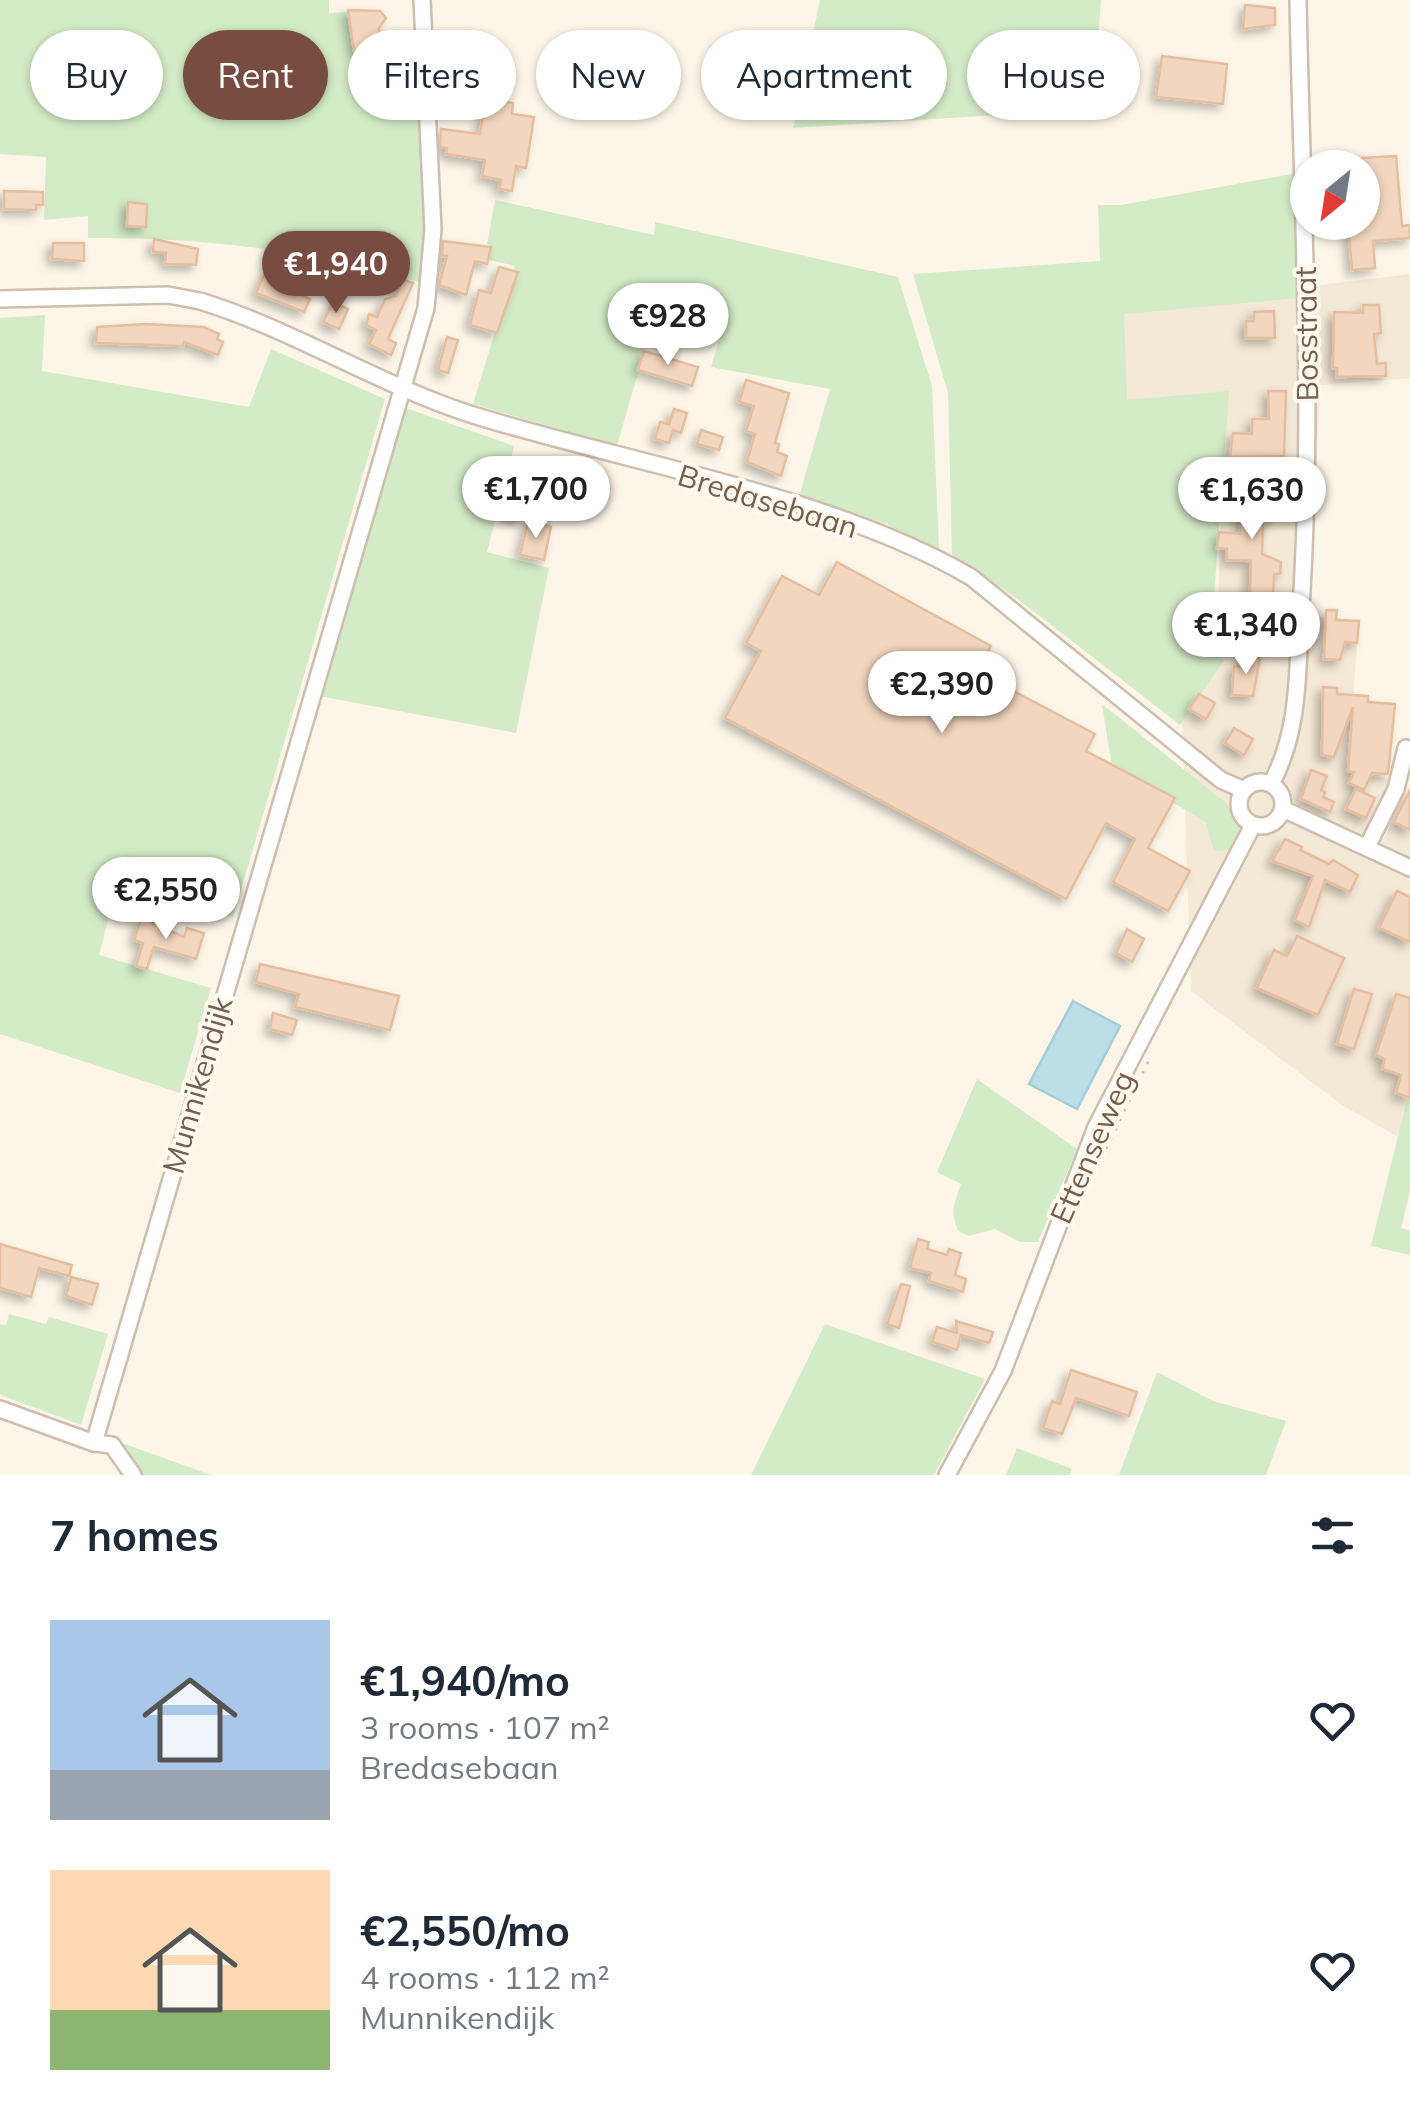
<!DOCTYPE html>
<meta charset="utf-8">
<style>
body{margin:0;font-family:Mulish,sans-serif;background:#f2f2f3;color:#1f2937;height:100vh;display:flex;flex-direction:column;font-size:38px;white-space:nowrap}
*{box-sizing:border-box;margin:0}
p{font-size:32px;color:#747a83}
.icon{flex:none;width:55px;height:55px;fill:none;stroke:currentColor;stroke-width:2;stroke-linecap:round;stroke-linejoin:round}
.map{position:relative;height:1475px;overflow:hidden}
.panel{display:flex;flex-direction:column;background:#fff;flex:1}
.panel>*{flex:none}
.hud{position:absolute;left:30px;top:30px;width:1350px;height:90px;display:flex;gap:20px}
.needle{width:65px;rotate:210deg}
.fabs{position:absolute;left:1290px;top:150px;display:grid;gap:20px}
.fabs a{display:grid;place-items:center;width:90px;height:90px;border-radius:50%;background:#fff;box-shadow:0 2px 8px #0004;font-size:50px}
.price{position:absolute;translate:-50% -85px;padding:0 22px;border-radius:35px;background:#fff;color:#222;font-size:32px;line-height:65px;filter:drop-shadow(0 2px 5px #0008)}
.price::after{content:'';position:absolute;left:50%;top:60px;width:30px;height:22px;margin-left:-15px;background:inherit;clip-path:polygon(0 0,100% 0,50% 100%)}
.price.on{background:#794c41;color:#fff}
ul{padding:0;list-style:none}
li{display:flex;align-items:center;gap:30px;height:250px;padding:0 50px}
li span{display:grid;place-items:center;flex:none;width:280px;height:200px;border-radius:0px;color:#555}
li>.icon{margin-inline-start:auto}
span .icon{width:120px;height:120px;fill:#fffc;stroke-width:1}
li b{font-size:42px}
h2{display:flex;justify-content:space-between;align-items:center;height:120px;padding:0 50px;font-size:42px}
.pill{padding:0 35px;border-radius:45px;background:#fff;box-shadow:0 2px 8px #0004;font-size:35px;line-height:90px}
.pill.on{background:#794c41;color:#fff}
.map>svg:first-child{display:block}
</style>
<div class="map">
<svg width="1410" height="1475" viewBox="0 0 1410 1475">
<defs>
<filter id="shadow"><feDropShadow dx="-5" dy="5" stdDeviation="5" flood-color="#0004"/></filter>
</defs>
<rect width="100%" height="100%" fill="#fdf6e8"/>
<polygon fill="#f4e8d6" points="1410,274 1410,378 1320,385 1309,616 1359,620 1347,772 1389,779 1366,834 1382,842 1410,783 1410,1144 1342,1105 1191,991 1182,718 1217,657 1223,397 1124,406 1117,310"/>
<g fill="#d3ebc6">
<path d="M0,0H329V13L377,10L381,58L419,59L424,256L421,283C316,250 198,237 88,238V216L44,220L46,157L0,154Z"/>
<polygon points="820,0 1101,0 1098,42 1107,108 793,128"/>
<polygon points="1297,173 1299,298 1124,314 1127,400 1229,391 1211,638 1216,654 1224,660 1180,725 1019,600 952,555 948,393 913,274 1100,261 1098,205 1121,205"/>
<polygon points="495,200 654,235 655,222 898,277 932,386 939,549 886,524 799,497 830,389 711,367 724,322 651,301 644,352 617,446 473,404 515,266 489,260 492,246 487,244"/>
<polygon points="45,315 42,371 249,407 271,349 385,399 233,917 119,879 99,955 211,988 180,1093 0,1034 0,318"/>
<polygon points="403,407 514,446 487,552 549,568 516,733 319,696"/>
<polygon points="1102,704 1226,803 1240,826 1231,850 1214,851 1206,822 1112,767"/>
<path d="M977,1079L1077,1149L1038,1242H1020L995,1229L969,1236L958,1231C950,1211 954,1204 961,1184L937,1172Z"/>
<polygon points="1410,1088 1410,1191 1401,1228 1410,1231 1410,1255 1371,1246"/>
<polygon points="9,1314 46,1324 49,1317 108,1334 81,1425 0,1395 0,1324 6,1325"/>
<polygon points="825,1324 985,1379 934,1475 751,1475"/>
<polygon points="1157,1372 1213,1401 1286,1421 1266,1475 1119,1475"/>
<polygon points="122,1443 211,1475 141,1475"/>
<polygon points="1017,1448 1072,1469 1070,1475 1006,1475"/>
</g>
<polygon fill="#bcdee7" stroke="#a2cdd9" stroke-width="2.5" points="1073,1001 1120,1026 1077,1109 1029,1084"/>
<g fill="#f2d6bf" stroke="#e5bea0" stroke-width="2.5" filter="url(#shadow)">
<polygon points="1245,5 1275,8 1275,25 1243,29"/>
<polygon points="348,10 380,11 386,18 379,28 379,49 354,51"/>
<polygon points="1162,56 1227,64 1223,104 1156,97"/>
<polygon points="485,99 513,103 512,114 534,117 526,168 516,166 512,191 499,189 501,180 482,176 485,160 446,154 447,148 440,147 441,129 480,134"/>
<polygon points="1396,156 1402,226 1410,225 1410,238 1373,241 1375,268 1352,270 1348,222 1362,222 1362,158"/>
<polygon points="4,191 43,192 43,205 36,205 36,210 4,209"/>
<polygon points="128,202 147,204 146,227 127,226"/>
<polygon points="154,239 198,249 196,265 165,264 166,253 153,252"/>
<polygon points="443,241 491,247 487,264 475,261 466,295 439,285 447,256 442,256"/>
<polygon points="53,243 84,243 84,261 52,259"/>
<polygon points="499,267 518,272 497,333 470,325 479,290 491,293"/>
<polygon points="266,271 301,280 304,296 310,299 304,312 256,293"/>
<polygon points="402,279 413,283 388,339 396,343 391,355 369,344 376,330 366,325 369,314 377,317 385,299 396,296"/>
<polygon points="333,302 348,309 339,329 323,322"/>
<polygon points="1363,305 1379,305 1381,333 1374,334 1377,364 1386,363 1386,376 1337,377 1337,368 1333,368 1334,312 1363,313"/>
<polygon points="1274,311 1275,338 1246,338 1246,321 1254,321 1254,312"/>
<polygon points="146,324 204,327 219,334 217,339 223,342 218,355 184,342 183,346 96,343 97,327"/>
<polygon points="447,337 458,340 448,373 438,370"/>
<polygon points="644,351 698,367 692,386 638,370"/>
<polygon points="746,380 789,393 775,443 779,444 777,452 787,456 781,476 747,462 755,434 746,431 754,406 739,402"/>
<polygon points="1268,391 1286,391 1284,456 1230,457 1233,433 1252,434 1252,419 1269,419"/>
<polygon points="674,409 687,413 681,433 673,430 669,443 655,439 660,422 669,424"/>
<polygon points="701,430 723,437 719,450 697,444"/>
<polygon points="523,459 556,469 545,492 530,488 520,520 505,515"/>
<polygon points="1234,496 1273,498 1272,520 1263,520 1262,554 1281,562 1280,574 1274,574 1273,594 1250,593 1251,561 1227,560 1227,549 1217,548 1219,532 1240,534 1241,512 1233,512"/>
<polygon points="528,521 551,527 544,560 520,555"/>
<polygon points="837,562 991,646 977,672 1095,734 1086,751 1175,798 1148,848 1190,871 1168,911 1113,882 1135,839 1106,823 1066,899 725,718 761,651 746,643 782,576 819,595"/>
<polygon points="1326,610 1337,610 1336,620 1359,621 1357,643 1345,642 1340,660 1324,659"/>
<polygon points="1244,657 1260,658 1253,696 1232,695 1234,666 1243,667"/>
<polygon points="1323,687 1337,688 1337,694 1368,696 1368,702 1395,704 1388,774 1372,773 1364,790 1349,783 1354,772 1348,771 1353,707 1334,757 1322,755"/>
<polygon points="1199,694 1215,703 1206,719 1189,709"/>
<polygon points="1234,728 1253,739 1244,755 1225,743"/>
<polygon points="1311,770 1327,776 1321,790 1325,792 1323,797 1334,802 1330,812 1301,799"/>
<polygon points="1356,789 1375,798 1366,818 1346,809"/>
<polygon points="1410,790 1410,830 1394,822"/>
<polygon points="1285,839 1302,847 1300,850 1329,864 1333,860 1358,875 1350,892 1325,880 1309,927 1295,920 1313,876 1272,861"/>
<polygon points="118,885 149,895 146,906 115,896"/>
<polygon points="1397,891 1410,897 1410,942 1379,928"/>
<polygon points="141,918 184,937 187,928 204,933 196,959 154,947 147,969 136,966 143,943 134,940"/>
<polygon points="1127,929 1144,939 1132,962 1116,953"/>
<polygon points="1297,936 1344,958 1318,1015 1257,988 1274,950 1287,956"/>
<polygon points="260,964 399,996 390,1030 295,1007 299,994 256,982"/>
<polygon points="1354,989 1372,994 1354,1049 1337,1044"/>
<polygon points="1396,994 1410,998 1410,1098 1396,1093 1401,1075 1382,1069 1385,1059 1376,1055"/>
<polygon points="273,1013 297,1020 292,1035 270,1029"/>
<polygon points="918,1239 929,1242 927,1249 947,1255 949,1249 961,1253 955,1275 966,1279 963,1292 929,1281 931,1273 910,1268"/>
<polygon points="0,1244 72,1265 69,1276 39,1268 31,1297 0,1288"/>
<polygon points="71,1277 98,1284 92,1305 66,1296"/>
<polygon points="901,1284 910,1286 899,1328 887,1324"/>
<polygon points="956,1321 993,1332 989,1343 961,1335 957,1350 932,1342 937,1327 957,1333"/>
<polygon points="1071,1370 1137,1392 1129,1416 1076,1398 1062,1434 1043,1428 1052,1401 1060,1404"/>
</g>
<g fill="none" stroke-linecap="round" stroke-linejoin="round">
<g stroke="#cfbead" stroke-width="20">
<g id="minor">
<path d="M0,299L168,295L200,301C294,330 379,385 473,415C631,464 830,495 971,577L1221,780L1244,790"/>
<circle cx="1261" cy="804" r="22"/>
<path d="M1271,784C1301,729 1297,668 1301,607C1314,405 1302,202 1298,0"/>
<polyline points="1283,809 1410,868"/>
<polyline points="1367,847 1396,789 1406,748"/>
<polyline points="0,1409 94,1443"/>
<polyline points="133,1475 112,1445 94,1443 426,308 433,229 422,0"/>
<polyline points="947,1475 1003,1371 1096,1127 1253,825"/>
</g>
</g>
<g stroke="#d8baa2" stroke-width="2.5" stroke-dasharray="2.5 8" stroke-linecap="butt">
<polyline points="718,497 787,517"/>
<polyline points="1097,1168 1150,1058"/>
</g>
<use href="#minor" stroke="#fff" stroke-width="15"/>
</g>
<g text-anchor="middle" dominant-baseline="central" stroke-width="8" stroke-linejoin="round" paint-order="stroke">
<g font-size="30" fill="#775d4b" stroke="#fff9ef">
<text transform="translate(1306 334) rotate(-91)">Bosstraat</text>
<text transform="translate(768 501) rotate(17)">Bredasebaan</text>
<text transform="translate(197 1085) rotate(-74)">Munnikendijk</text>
<text transform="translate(1092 1147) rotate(-66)">Ettenseweg</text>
</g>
</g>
</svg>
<div class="fabs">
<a><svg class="needle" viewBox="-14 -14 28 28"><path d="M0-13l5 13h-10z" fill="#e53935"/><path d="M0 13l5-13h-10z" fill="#747a83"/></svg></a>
</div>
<b class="price on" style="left:336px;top:316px">€1,940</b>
<b class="price" style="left:668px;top:368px">€928</b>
<b class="price" style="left:536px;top:541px">€1,700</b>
<b class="price" style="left:1252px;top:542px">€1,630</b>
<b class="price" style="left:1246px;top:677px">€1,340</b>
<b class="price" style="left:942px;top:736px">€2,390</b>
<b class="price" style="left:166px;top:942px">€2,550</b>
<div class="hud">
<a class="pill">Buy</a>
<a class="pill on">Rent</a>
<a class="pill">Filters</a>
<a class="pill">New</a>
<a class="pill">Apartment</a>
<a class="pill">House</a>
</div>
</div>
<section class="panel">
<h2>7 homes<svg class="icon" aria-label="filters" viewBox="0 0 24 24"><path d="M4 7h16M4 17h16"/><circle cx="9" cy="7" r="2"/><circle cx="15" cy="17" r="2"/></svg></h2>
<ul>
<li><span style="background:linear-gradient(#a9c7e8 75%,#9aa5b1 0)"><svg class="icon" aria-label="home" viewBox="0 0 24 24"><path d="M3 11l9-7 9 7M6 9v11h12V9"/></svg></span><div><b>€1,940/mo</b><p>3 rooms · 107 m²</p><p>Bredasebaan</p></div><svg class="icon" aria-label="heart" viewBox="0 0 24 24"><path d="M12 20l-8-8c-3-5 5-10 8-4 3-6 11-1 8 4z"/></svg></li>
<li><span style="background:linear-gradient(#ffd9b3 70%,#8fb573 0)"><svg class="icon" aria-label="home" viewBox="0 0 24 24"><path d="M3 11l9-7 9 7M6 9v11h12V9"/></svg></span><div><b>€2,550/mo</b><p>4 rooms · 112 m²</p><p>Munnikendijk</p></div><svg class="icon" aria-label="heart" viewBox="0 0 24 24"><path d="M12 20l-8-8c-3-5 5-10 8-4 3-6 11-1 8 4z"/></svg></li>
</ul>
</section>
